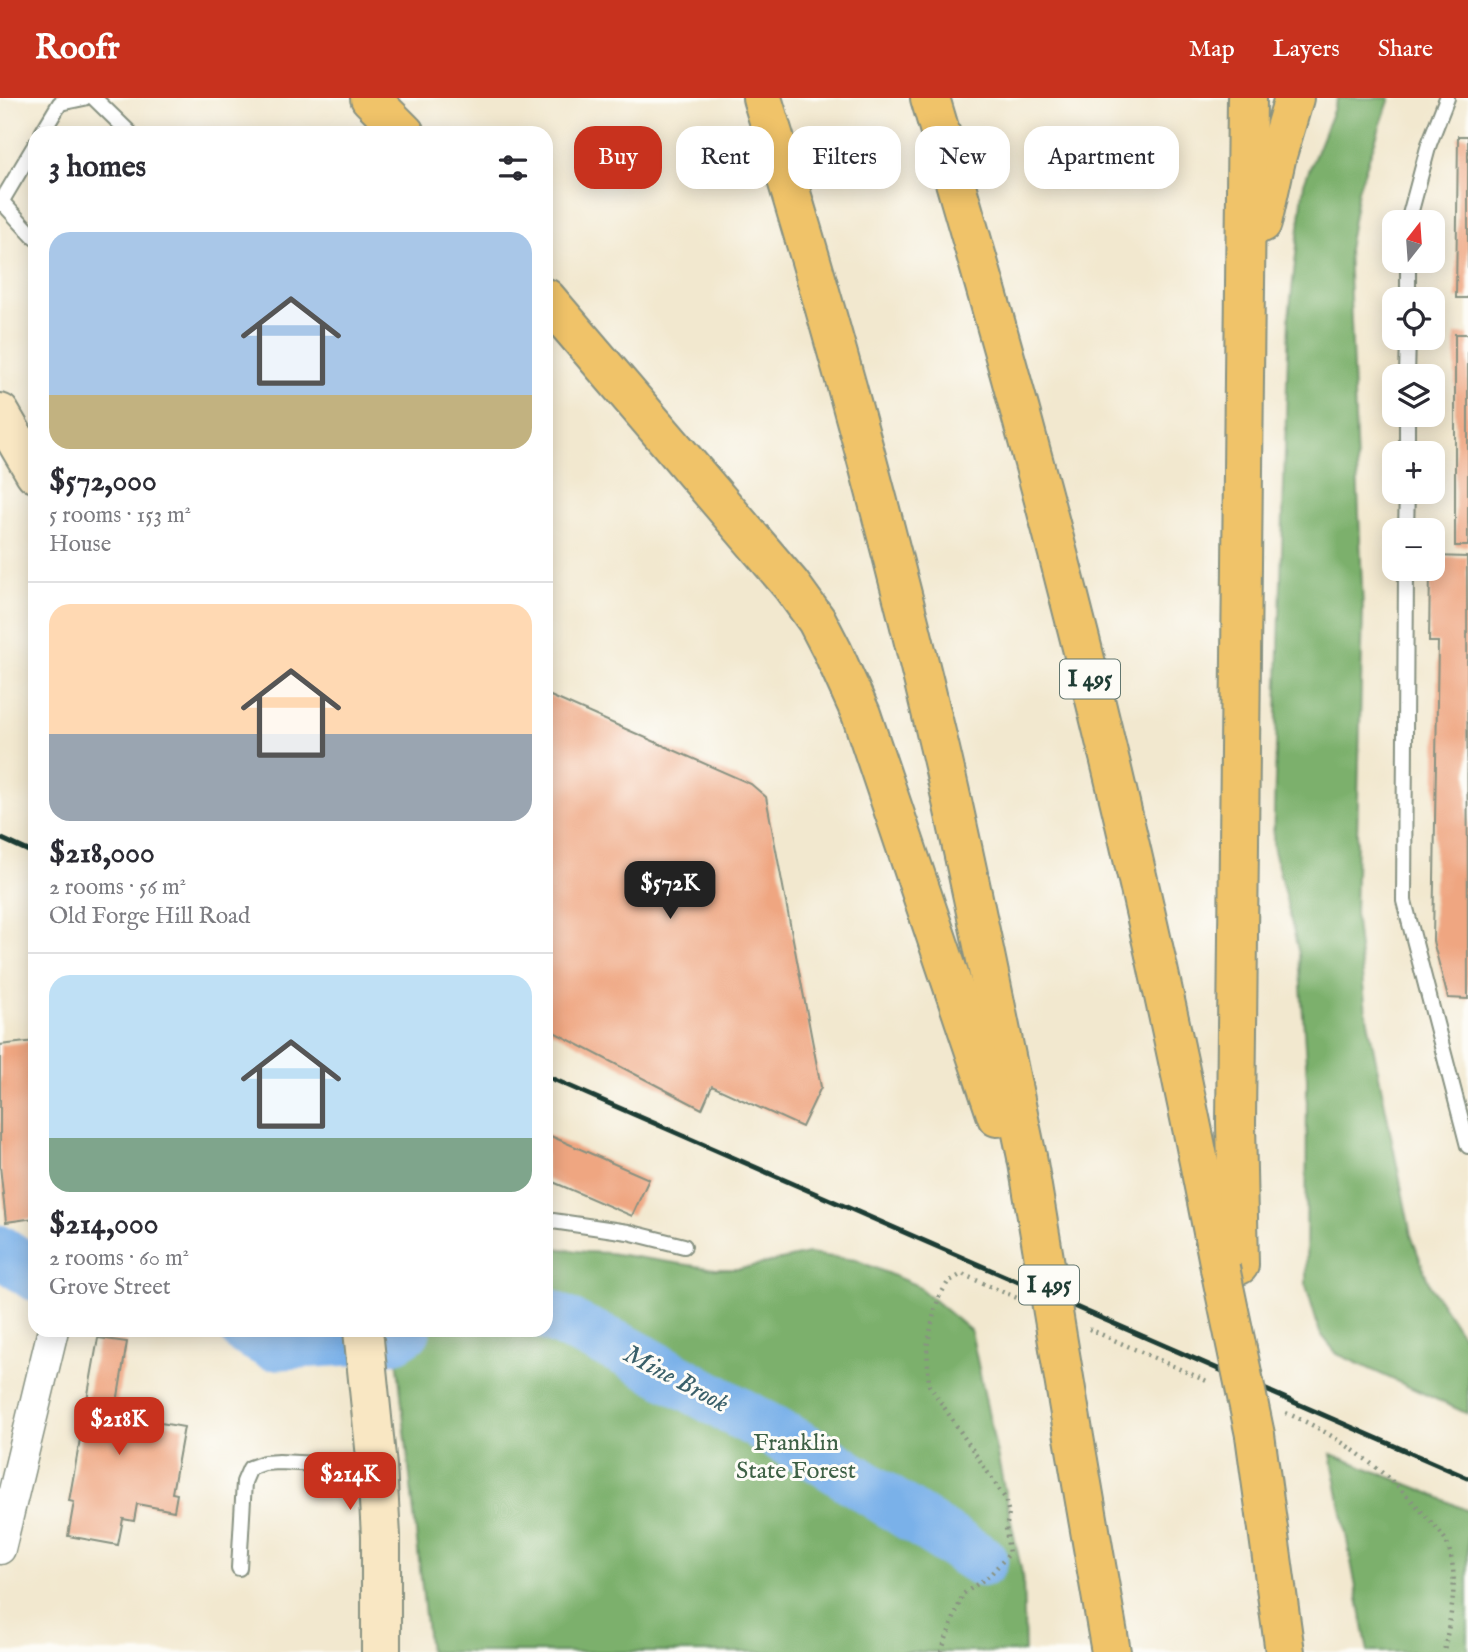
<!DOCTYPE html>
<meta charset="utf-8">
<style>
body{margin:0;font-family:"IM FELL English",serif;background:#f2f2f3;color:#2b2b33;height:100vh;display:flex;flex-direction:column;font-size:26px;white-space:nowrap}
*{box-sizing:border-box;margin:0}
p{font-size:23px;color:#7c7c81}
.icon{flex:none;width:38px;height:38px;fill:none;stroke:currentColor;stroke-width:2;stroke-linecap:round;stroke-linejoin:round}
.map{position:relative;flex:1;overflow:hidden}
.sheet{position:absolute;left:28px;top:28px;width:525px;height:1211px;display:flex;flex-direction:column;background:#fff;border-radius:21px;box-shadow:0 4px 18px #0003}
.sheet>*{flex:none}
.hud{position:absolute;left:574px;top:28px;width:665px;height:63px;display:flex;gap:14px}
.needle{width:46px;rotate:17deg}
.fabs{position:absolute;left:1382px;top:112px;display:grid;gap:14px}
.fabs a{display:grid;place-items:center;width:63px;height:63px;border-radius:14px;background:#fff;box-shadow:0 4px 18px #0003;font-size:35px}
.price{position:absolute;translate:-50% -60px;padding:0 16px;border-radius:14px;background:#c8321e;color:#fff;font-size:23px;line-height:46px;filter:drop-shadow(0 2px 4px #0008)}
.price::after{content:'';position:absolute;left:50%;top:42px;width:21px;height:16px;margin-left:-10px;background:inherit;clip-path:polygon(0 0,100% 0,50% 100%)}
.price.active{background:#222;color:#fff}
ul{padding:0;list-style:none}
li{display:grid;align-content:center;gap:14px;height:371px;padding:0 21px}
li+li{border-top:2px solid #e1e1e2}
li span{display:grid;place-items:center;height:217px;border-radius:21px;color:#555}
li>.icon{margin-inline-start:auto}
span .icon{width:126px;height:126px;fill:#fffc;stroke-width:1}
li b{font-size:30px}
h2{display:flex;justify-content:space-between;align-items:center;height:84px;padding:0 21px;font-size:30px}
.chip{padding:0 24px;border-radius:21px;background:#fff;box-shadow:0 4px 18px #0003;font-size:24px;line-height:63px}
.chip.active{background:#c8321e;color:#fff}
header{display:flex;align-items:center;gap:42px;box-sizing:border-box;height:98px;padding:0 35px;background:#c8321e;color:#fff}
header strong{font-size:33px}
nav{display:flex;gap:38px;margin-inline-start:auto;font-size:24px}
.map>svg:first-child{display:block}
</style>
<header>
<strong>Roofr</strong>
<nav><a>Map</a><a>Layers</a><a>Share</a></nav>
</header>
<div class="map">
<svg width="1468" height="1554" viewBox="0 0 1468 1554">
<rect width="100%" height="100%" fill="#fdfcf7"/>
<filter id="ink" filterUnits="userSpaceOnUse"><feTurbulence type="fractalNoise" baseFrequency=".0143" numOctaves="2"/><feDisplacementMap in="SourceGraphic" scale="14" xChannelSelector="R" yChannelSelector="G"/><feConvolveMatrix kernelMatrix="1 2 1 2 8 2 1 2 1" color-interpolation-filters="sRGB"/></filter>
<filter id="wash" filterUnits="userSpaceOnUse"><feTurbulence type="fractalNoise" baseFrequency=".00686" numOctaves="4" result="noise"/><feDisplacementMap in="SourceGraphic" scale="28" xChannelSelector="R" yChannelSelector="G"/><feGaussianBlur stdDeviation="1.57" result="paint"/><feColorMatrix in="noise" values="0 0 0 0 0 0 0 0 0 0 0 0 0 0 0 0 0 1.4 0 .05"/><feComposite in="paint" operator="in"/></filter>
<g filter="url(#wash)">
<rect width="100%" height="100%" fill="#f2e8cf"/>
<g fill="#7bb06c" stroke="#4d7650" stroke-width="2">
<polygon points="1338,0 1390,0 1358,92 1348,151 1363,512 1355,815 1366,913 1411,1137 1430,1188 1468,1246 1468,1316 1337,1256 1320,1235 1306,1188 1307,980 1299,856 1273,748 1289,219 1304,85"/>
<polygon points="546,1149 585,1154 609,1155 715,1171 740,1171 808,1156 856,1162 916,1187 971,1233 1023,1480 1025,1554 429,1554 394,1232 546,1232"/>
<polygon points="1331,1356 1425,1393 1468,1413 1468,1554 1368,1554"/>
</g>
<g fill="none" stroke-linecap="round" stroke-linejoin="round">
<g stroke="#7ab1e9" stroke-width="52">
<polyline points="0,1153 35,1177"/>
<polyline points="546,1216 626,1253 816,1357 982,1463"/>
<polyline points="246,1232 272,1246 394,1239 405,1232"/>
</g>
</g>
<g id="blocks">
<g fill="#efa681">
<polygon points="1458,38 1468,38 1468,200 1456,200"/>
<rect x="1455" y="236" width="13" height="212"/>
<polygon points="1433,458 1467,459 1468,901 1448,900 1433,843 1438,544 1429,544 1430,471 1433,471"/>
<polygon points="546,596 751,686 766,699 821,989 802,1029 712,988 702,1011 546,930"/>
<polygon points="35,943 35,1120 6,1124 0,1068 0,947"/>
<polygon points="546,1036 649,1081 632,1118 546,1081"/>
<polygon points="98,1240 127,1244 115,1317 184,1329 172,1395 177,1396 174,1413 137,1406 134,1423 123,1421 118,1447 68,1438 74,1404 69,1403"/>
</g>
</g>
</g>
<g filter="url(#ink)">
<use href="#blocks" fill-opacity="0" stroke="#889282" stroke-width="2"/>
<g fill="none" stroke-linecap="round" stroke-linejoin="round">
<g stroke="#889282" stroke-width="18">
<g id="service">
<polyline points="94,0 130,35"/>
<polyline points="42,35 60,5 84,0"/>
<polyline points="2,104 35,140"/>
<polyline points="0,106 35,47"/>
<polyline points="1408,124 1429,46 1447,0"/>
<polyline points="1408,201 1408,163"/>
<polyline points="1407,278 1408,240"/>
<polyline points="1407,355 1407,317"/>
<polyline points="1406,432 1407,394"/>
<polyline points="1406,471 1404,803 1468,1048"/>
<polyline points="546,1122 628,1134 684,1148"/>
<polyline points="239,1470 244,1384 250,1370 264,1365 279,1364 376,1369"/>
</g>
</g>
<g stroke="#889282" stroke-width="33">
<polyline id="minor" points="0,1451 53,1232"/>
</g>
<g stroke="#889282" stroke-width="42">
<g id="secondary">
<polyline points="0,315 35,375"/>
<polyline points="363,1232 377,1369 381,1438 381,1554"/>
</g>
</g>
<g stroke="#889282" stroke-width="42">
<g id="motorway">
<polyline points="370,0 405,35"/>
<path d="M762,0C829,215 888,432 940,651C972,786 998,923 1027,1059"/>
<path d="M930,0C1046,385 1144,775 1220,1170"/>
<polyline points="1262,125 1277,57 1294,0"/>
<polyline points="546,200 791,487 817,523 833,554 861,616 997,1019"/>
<polyline points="1239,1167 1236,1025 1247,0"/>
<polyline points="1070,1316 1111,1554"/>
<polyline points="1255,1337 1285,1554"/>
</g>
</g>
<g stroke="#889282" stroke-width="4.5" stroke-dasharray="2 5" stroke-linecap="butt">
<polyline points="1089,1231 1209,1284"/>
<path d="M1286,1315C1342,1338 1391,1377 1430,1423C1437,1431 1445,1438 1448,1448C1460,1483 1450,1519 1444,1554"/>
<polyline points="941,1554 963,1496 989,1478 1009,1456 1006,1430 1009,1416 1005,1400 929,1287 927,1249 934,1215 939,1199 948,1184 962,1176 1017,1200"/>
</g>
<use href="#service" stroke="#fff" stroke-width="14"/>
<use href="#minor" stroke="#fff" stroke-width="30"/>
<use href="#secondary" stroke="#f9e7c3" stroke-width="38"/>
<use href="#motorway" stroke="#f0c369" stroke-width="38"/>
<g stroke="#1f3d34" stroke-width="5">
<polyline points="0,740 35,756"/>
<polyline points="546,978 1468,1380"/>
</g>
<g stroke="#889282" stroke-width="42" stroke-linecap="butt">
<g id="motorway-bridge">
<polyline points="1027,1059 1070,1316"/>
<polyline points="1220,1170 1255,1337"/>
</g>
</g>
<use href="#motorway-bridge" stroke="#f0c369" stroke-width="38"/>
</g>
</g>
<g text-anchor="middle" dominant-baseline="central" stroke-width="6" stroke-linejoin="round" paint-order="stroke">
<g fill="#fdfcf7" stroke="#62766e" stroke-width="2">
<rect x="1060" y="561.5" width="60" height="39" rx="5"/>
<rect x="1019" y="1167.5" width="60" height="39" rx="5"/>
</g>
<g font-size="23" font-weight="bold" fill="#1f3d34">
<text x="1090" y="581">I 495</text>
<text x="1049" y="1187">I 495</text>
</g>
<g font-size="24" fill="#3e6146" stroke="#fdfcf7">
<text x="796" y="1345">Franklin<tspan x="796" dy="28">State Forest</tspan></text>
</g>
<g font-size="26" font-style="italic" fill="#3a606a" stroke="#fdfcf7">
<text transform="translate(676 1281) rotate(28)">Mine Brook</text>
</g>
</g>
</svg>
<div class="fabs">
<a><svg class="needle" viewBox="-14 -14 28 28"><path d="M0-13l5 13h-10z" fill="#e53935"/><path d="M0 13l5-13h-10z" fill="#7c7c81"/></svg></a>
<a><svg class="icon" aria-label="locate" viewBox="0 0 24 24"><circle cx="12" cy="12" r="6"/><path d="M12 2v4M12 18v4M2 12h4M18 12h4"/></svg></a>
<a><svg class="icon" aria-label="layers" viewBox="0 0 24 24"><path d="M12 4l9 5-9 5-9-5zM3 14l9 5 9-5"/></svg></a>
<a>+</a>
<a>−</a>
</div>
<b class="price active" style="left:670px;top:823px">$572K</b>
<b class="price" style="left:119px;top:1359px">$218K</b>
<b class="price" style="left:350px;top:1414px">$214K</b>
<div class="hud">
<a class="chip active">Buy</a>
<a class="chip">Rent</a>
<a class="chip">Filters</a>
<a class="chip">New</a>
<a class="chip">Apartment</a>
</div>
<section class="sheet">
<h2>3 homes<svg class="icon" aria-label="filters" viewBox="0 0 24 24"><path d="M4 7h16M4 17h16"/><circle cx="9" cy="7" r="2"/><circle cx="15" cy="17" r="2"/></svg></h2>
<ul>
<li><span style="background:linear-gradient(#a9c7e8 75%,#c2b280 0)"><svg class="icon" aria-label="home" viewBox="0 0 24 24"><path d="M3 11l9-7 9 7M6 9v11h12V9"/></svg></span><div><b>$572,000</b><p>5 rooms · 153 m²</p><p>House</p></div></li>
<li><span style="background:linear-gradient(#ffd9b3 60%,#9aa5b1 0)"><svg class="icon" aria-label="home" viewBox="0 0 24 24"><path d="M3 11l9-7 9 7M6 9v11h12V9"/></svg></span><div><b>$218,000</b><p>2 rooms · 56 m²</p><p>Old Forge Hill Road</p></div></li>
<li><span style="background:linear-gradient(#bfe0f5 75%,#7fa58c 0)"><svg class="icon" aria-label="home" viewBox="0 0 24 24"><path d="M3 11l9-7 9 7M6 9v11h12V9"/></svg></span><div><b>$214,000</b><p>2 rooms · 60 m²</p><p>Grove Street</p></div></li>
</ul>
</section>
</div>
